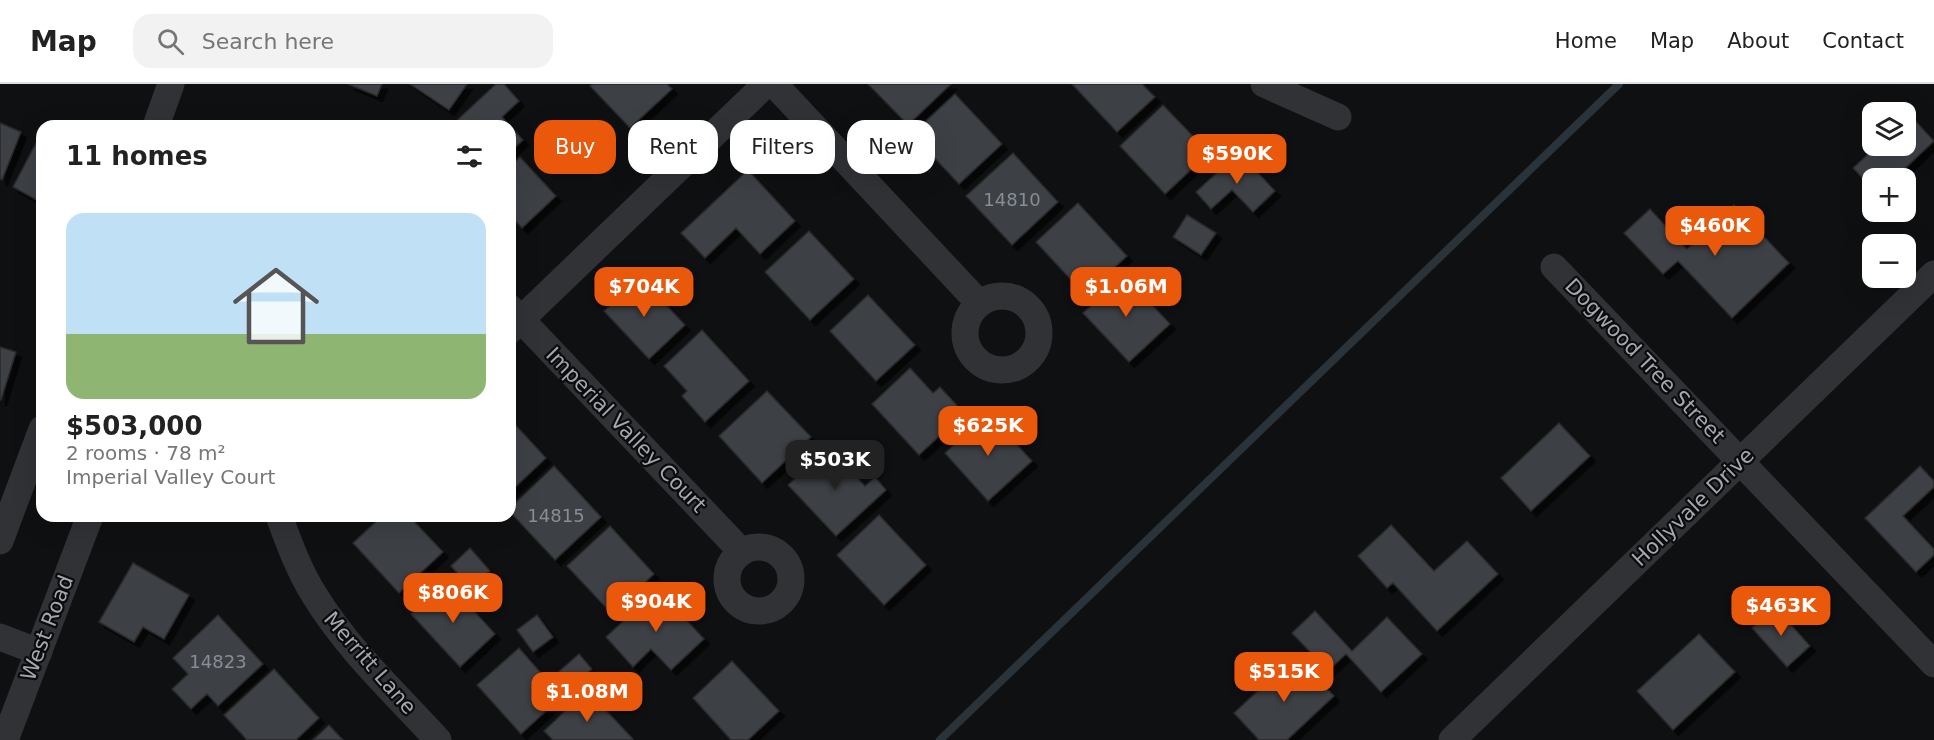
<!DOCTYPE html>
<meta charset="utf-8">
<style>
body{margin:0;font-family:"DejaVu Sans",sans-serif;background:#f2f2f2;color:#222;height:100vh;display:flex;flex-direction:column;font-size:22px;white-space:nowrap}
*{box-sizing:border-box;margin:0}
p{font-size:20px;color:#767676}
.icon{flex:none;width:33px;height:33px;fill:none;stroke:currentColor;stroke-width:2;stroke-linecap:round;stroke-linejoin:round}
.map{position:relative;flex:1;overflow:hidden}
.sheet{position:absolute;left:36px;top:36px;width:480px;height:402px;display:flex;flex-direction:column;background:#fff;border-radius:18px;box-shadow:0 6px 24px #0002}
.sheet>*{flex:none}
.hud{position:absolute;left:534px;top:36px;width:570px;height:54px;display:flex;gap:12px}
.fabs{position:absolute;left:1862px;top:18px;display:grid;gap:12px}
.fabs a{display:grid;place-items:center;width:54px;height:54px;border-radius:12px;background:#fff;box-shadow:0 6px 24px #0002;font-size:30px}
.price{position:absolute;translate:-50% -51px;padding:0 14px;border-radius:12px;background:#ea580c;color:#fff;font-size:20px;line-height:39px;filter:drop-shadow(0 2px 3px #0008)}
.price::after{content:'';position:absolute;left:50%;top:36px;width:18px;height:14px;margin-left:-9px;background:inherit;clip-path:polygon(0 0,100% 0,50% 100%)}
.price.active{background:#222;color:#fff}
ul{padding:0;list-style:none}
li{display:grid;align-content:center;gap:12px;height:318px;padding:0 30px}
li+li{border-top:2px solid #e0e0e0}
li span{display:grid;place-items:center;height:186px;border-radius:18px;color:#555}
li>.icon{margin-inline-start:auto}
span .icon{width:108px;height:108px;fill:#fffc;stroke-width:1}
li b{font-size:26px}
h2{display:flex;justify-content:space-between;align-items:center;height:72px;padding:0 30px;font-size:26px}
.tag{padding:0 21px;border-radius:18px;background:#fff;box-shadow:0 6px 24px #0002;font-size:21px;line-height:54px}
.tag.active{background:#ea580c;color:#fff}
header{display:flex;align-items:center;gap:36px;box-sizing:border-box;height:84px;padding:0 30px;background:#fff;border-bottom:2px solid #e0e0e0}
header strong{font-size:28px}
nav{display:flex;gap:33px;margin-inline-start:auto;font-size:21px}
.search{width:420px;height:54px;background:#f2f2f2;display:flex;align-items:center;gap:15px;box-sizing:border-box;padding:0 21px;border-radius:18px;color:#767676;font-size:22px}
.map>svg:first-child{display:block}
</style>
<header>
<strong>Map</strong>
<div class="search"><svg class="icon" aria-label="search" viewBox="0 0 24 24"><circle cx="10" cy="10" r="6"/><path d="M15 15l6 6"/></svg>Search here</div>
<nav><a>Home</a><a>Map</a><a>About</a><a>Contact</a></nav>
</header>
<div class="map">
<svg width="1934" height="656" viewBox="0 0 1934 656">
<defs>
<filter id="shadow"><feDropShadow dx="5.5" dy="5.5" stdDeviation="0" flood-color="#0009"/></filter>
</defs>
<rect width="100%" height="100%" fill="#0f1011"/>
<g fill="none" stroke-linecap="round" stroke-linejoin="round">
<polyline stroke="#293339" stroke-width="8" points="940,656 1619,0"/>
</g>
<g fill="#3e4044" stroke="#292a2d" stroke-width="1.5" filter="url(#shadow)">
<polygon points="348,0 382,0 377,12"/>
<polygon points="410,0 467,0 449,26"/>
<polygon points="496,0 504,0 519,17 502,33 523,56 510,68 510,42 451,42"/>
<polygon points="593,0 667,0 672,5 630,44 590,2"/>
<polygon points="868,0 951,0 908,41"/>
<polygon points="1072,0 1142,0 1155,13 1117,48"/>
<polygon points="955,10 1002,60 959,100 912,50"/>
<polygon points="1163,21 1209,69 1165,110 1120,62"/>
<polygon points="1909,30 1934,57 1895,94 1872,94 1872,104 1853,84 1877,62 1905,62 1905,34"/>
<polygon points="0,39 21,48 2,96 0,95"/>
<polygon points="36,59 42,63 42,119 13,103"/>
<polygon points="1239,68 1275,107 1253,128 1232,106 1211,125 1196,108"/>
<polygon points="1013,69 1058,118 1012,161 966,112"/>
<polygon points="520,73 556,112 522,144 510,131 510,83"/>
<polygon points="748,86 795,137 760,170 736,144 705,174 681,149"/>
<polygon points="1078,119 1127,172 1085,211 1036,158"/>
<polygon points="1734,121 1789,179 1732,234 1678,177 1663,190 1624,149 1650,125 1687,165"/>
<polygon points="1187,131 1216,149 1201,171 1173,153"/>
<polygon points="809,147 854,195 810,236 765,188"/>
<polygon points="1124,191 1170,240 1129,278 1083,229"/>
<polygon points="640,193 685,241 649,275 604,227"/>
<polygon points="868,211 915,261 876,297 830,247"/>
<polygon points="702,246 749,297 705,338 682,312 687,307 664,282"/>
<polygon points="0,263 16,268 1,316 0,316"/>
<polygon points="910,284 933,309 940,303 964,329 919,371 872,320"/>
<polygon points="767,307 811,353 762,399 719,352"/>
<polygon points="988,329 1032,377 988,417 945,369"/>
<polygon points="510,335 546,374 510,408"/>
<polygon points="1559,339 1590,372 1531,427 1501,394"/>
<polygon points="829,363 865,402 875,393 886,406 836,452 788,401"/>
<polygon points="554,382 601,433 555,476 510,428 510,424"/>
<polygon points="1920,382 1934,397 1934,403 1903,432 1934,465 1934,471 1916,488 1865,434"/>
<polygon points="879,431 926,481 884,521 837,471"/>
<polygon points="382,432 409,432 443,468 399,509 353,459"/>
<polygon points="1391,441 1434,487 1467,457 1498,490 1437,547 1393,499 1387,504 1358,472"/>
<polygon points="610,442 654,490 612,530 567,482"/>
<polygon points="470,464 490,487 471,504 451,482"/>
<polygon points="133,479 189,511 164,555 143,543 134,558 99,538"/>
<polygon points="447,497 495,550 460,583 411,530"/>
<polygon points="658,505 704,555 671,586 651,565 633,583 606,553"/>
<polygon points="1775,523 1810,562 1787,583 1752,544"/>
<polygon points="1315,527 1352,567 1387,533 1422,570 1381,608 1346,570 1328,587 1292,549"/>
<polygon points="218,531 263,580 218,622 207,610 191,625 172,605 188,590 173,574"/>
<polygon points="537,531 553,553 533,568 517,546"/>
<polygon points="1699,550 1735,588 1673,646 1637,607"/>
<polygon points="519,564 548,597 579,570 592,585 521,650 477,601"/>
<polygon points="1296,571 1334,612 1287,656 1259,656 1234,629"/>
<polygon points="732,577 779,627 748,656 731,656 693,614"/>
<polygon points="274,585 319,634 296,656 247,656 224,631"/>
<polygon points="587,606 633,655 632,656 553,656 544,647"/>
<polygon points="329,641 343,656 313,656"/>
</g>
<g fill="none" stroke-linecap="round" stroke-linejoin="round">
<g stroke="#313236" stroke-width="27">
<polyline points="774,0 979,219"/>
<polyline points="1264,0 1338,33"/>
<polyline points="156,42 171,0"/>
<polyline points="1554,183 1934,580"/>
<circle cx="1002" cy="249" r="37"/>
<polyline points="510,224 742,468"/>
<polyline points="510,246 766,0"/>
<path d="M279,432C289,459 299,487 315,512C348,566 396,610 438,656"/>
<polyline points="0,457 42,345"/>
<circle cx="759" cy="495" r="32"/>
<polyline points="0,553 39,568"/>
<polyline points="5,656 90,432"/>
<polyline points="1452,656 1934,190"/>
</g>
</g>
<g text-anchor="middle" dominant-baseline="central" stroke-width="4.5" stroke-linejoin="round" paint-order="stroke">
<g font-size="18" fill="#888e96">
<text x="1012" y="115">14810</text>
<text x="556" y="431">14815</text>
<text x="218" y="577">14823</text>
</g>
<g font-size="21" fill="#a1a8b2" stroke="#0b0b0c">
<text transform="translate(1645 277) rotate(46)">Dogwood Tree Street</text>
<text transform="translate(626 346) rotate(46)">Imperial Valley Court</text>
<text transform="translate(1693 423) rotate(-44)">Hollyvale Drive</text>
<text transform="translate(47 544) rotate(-69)">West Road</text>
<text transform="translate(370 579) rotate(49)">Merritt Lane</text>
</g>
</g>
</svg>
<div class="fabs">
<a><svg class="icon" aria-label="layers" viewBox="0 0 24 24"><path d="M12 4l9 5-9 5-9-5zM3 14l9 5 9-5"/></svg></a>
<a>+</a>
<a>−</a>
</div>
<b class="price" style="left:1237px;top:101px">$590K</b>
<b class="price" style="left:1715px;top:173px">$460K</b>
<b class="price" style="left:644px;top:234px">$704K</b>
<b class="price" style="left:1126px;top:234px">$1.06M</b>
<b class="price" style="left:988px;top:373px">$625K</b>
<b class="price active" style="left:835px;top:407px">$503K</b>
<b class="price" style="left:453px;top:540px">$806K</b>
<b class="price" style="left:656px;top:549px">$904K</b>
<b class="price" style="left:1781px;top:553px">$463K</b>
<b class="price" style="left:1284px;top:619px">$515K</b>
<b class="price" style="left:587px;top:639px">$1.08M</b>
<div class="hud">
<a class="tag active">Buy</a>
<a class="tag">Rent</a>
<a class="tag">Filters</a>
<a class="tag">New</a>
</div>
<section class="sheet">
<h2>11 homes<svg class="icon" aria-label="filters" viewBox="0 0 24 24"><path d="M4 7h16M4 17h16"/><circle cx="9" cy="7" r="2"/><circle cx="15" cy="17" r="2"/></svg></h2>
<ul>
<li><span style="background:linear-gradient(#bfe0f5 65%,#8fb573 0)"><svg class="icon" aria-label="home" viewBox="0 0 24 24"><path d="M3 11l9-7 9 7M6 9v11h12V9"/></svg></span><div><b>$503,000</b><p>2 rooms · 78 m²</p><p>Imperial Valley Court</p></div></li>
</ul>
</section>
</div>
